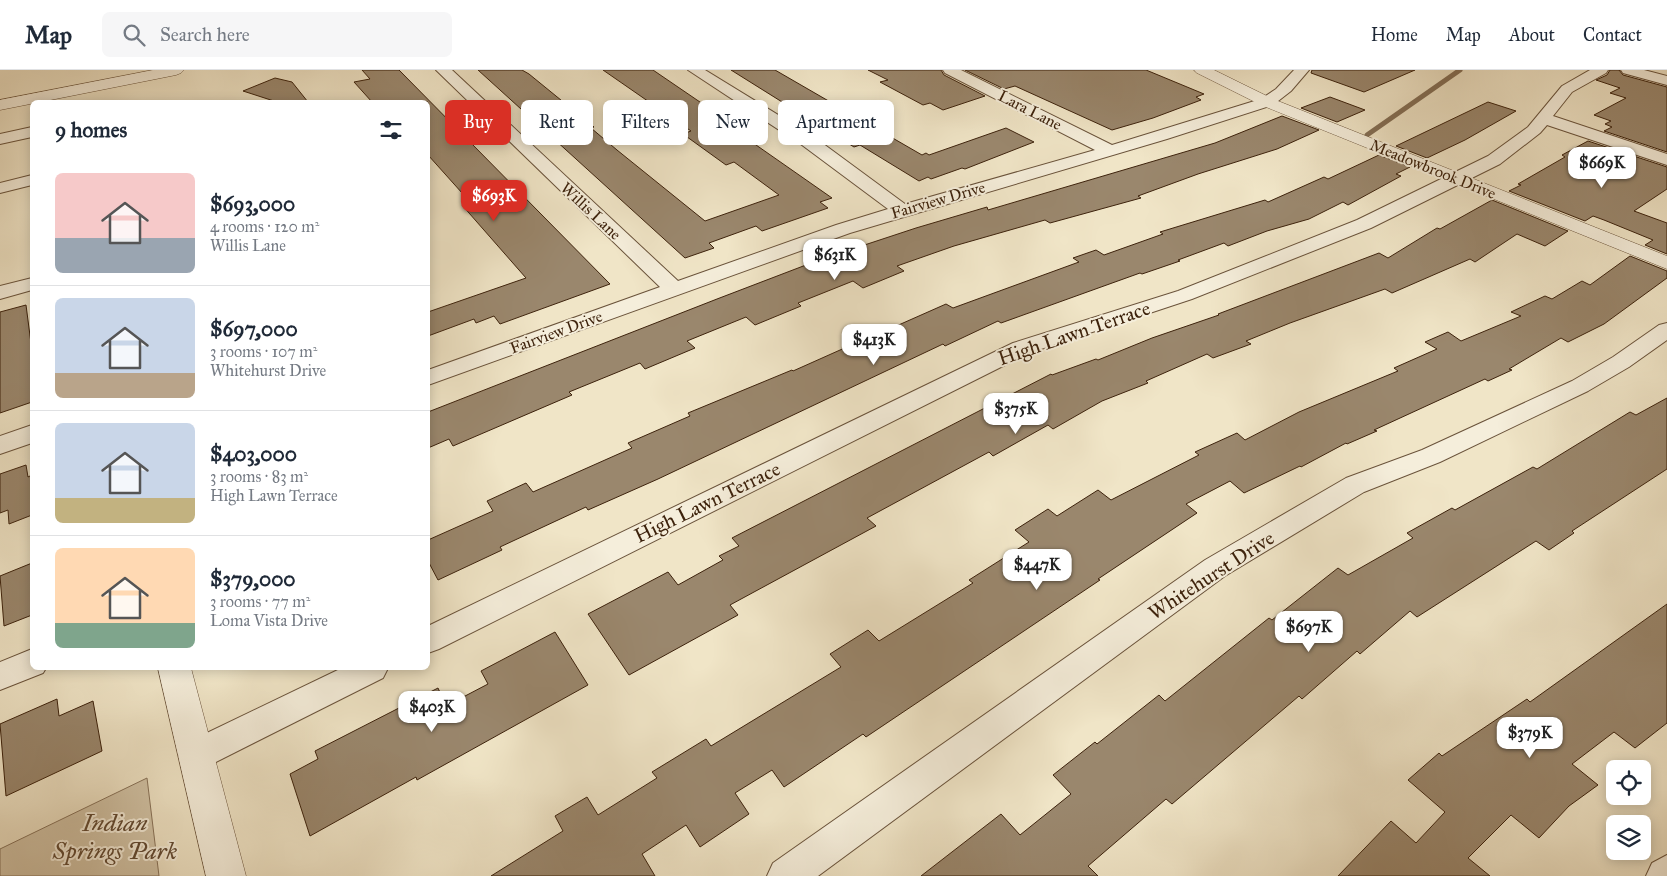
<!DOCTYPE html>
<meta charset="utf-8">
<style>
body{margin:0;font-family:"IM FELL Great Primer",serif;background:#f6f6f7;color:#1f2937;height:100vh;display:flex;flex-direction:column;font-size:19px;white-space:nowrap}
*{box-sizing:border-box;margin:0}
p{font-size:16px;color:#747a83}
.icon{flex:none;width:28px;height:28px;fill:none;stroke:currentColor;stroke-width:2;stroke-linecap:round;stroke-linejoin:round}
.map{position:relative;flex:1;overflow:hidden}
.panel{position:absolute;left:30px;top:30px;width:400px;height:570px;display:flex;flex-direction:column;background:#fff;border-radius:8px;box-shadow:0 2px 12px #0003}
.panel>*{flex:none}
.hud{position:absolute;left:445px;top:30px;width:475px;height:45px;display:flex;gap:10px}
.tools{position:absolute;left:1606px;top:690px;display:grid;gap:10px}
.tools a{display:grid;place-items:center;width:45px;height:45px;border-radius:8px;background:#fff;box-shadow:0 2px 12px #0003;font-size:25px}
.price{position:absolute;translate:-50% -42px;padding:0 11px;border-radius:10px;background:#fff;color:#222;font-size:16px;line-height:32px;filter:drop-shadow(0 1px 2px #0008)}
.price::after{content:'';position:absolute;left:50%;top:30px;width:15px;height:11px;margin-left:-8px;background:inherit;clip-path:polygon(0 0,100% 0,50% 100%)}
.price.current{background:#d93025;color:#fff}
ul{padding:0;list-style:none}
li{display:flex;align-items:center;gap:15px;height:125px;padding:0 25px}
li+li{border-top:1px solid #e0e1e3}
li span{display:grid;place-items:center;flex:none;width:140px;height:100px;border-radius:8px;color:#555}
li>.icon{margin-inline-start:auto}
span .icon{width:60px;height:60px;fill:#fffc;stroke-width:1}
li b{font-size:21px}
h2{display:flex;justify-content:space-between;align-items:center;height:60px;padding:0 25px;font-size:21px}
.chip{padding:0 18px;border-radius:8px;background:#fff;box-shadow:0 2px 12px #0003;font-size:18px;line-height:45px}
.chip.current{background:#d93025;color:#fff}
header{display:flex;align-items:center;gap:30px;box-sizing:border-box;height:70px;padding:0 25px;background:#fff;border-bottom:1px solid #e0e1e3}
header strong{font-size:24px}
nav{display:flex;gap:28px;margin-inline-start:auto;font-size:18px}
.search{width:350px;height:45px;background:#f6f6f7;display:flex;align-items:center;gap:12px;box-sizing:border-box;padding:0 18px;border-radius:8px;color:#747a83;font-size:19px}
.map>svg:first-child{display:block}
</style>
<header>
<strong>Map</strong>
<div class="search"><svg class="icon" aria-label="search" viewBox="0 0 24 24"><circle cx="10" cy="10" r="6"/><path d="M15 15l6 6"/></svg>Search here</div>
<nav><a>Home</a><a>Map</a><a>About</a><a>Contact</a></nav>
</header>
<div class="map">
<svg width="1667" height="806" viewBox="0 0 1667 806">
<rect width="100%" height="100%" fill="#f0e5c7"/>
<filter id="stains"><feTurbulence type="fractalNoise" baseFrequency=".004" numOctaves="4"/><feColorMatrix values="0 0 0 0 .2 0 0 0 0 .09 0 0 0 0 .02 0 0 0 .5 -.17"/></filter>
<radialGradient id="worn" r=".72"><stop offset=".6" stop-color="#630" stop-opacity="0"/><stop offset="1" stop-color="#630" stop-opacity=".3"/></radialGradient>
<polygon fill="#d2c4a7" stroke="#88735a" points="147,708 159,806 0,806 0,779"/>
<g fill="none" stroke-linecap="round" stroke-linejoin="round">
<polyline stroke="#846f56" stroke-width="5" points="1367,65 1460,0"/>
</g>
<g fill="#9a876d" stroke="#3d220c">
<polygon points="362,0 399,0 610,214 500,254 494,246 476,253 474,249 428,266 428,242 526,208 462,135 471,133 428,85 428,32 372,32 354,12 370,9"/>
<polygon points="478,0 522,0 529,4 594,57 591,58 617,80 705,151 779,125 734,92 726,95 683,64 691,61 603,0 653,0 741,60 736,61 832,128 820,132 828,138 762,161 756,156 709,173 714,178 685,188"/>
<polygon points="731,0 775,0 922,85 926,83 929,85 1006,58 1034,72 965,99 962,98 931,109 928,107 919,111 860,75 854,77"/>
<polygon points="868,0 941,0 944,5 985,26 943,40 930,33 923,35 880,12 888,10"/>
<polygon points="965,0 1146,0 1204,24 1196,27 1201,30 1153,48 1112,60 1015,16 1004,19"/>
<polygon points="1312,0 1415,0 1364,22 1311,3"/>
<polygon points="1610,0 1619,0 1623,5 1667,17 1667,82 1604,61 1612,57 1605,54 1611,51 1594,45 1626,28 1610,23 1620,18 1596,10 1607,5"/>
<polygon points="275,8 292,12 308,32 277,32 243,21"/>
<polygon points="1330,27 1365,40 1337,52 1301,38"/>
<polygon points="1488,32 1516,41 1465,70 1427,88 1396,76"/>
<polygon points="1282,46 1319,60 1277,79 1198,104 1138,126 1141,128 1050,153 1045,150 954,176 897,196 904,201 863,218 853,211 798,233 801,236 755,255 746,247 687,271 695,278 645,299 640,293 569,322 572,325 453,376 449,369 428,378 428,342 717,229 819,190 916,158 987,137 988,140 1215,73"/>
<polygon points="1588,71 1667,97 1667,119 1634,141 1667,153 1667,184 1645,175 1653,170 1604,150 1593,146 1585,151 1509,121 1521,115 1518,114 1565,87 1562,85"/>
<polygon points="1379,85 1410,97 1396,104 1401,106 1348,135 1343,132 1309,149 1267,161 1228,176 1224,173 1178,190 1180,191 1142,204 1140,203 1001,253 998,251 945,276 943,274 658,409 588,440 586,437 500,477 502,480 438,510 428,491 428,470 493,441 487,431 526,413 533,422 632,378 628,373 690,346 688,343 792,300 793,301 858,272 853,269 880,257 885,261 946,234 953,238 1079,192 1073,188 1096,180 1104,185 1163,164 1160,162 1265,130 1268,132 1324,107 1328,109"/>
<polygon points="1492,130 1568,161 1545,176 1517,164 1475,192 1470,189 1392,223 1385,219 1290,253 1246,271 1251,274 1213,288 1207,284 1146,311 1148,313 1102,331 1053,359 1048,355 993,386 989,382 867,448 876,456 730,535 738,545 629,605 588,544 668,502 678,515 723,490 719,486 739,476 732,468 1051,304 1052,305 1096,289 1098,290 1152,268 1219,245 1218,244 1379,183 1388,188 1437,158 1440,159"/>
<polygon points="1630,186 1667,201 1667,208 1604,254 1568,272 1561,268 1509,299 1512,300 1488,311 1485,309 1374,360 1377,361 1347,374 1346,373 1301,397 1300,396 1244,423 1230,411 1186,434 1197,443 1098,509 1100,510 866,667 863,664 784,717 772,700 735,723 749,744 700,777 686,755 642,784 655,806 491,806 563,761 555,746 587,727 598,745 657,708 652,702 706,669 711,676 841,597 830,584 868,560 879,571 973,513 969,510 1029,472 1015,460 1048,439 1057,446 1098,420 1111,430 1199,385 1195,382 1237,363 1245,370 1299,342 1398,301 1394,298 1437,279 1425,272 1448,262 1461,271 1521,246 1511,242 1545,226 1552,229 1582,211 1590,215"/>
<polygon points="26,235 32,281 32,332 0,343 0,242"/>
<polygon points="1667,328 1667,399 1572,461 1574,463 1549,480 1536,471 1417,547 1410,541 1360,584 1357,581 1302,629 1299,626 1172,734 1166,729 1088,796 1098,806 921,806 1001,744 1020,765 1071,724 1053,705 1095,672 1097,674 1159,625 1165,631 1269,548 1272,550 1338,498 1348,505 1413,468 1407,463 1452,438 1455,440 1533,397 1537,399 1630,342 1636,345"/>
<polygon points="26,395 28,407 32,405 32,445 9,454 8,440 0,443 0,404"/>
<polygon points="32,493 32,545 4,556 0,506"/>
<polygon points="1667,534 1667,653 1635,678 1614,662 1572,694 1598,715 1569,736 1539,768 1511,745 1468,788 1490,806 1338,806 1391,751 1416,773 1445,742 1408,710 1439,683 1442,686 1527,629 1530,632"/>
<polygon points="555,562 588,615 417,710 416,707 310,766 290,704 318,689 315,681 438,618 446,636 488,614 481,601"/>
<polygon points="57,629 59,646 93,631 102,681 6,726 0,654"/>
</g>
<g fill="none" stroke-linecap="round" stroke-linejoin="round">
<g stroke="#6a533b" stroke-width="2">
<g id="minor">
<polygon points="436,0 452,0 678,211 836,155 888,139 802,75 688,0 705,0 814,67 905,134 1095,80 945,3 943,0 961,0 1112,75 1261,29 1276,19 1294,0 1309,0 1291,21 1273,35 1167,69 850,163 428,315 428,300 660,217"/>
<polygon points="1590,0 1608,0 1606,3 1572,22 1553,46 1667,84 1667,95 1547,55 1540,63 1500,94 1371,158 1192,229 1029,283 439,579 428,583 428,556 1013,273 1178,221 1357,150 1488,86 1528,57 1562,16"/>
<polygon points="1621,0 1644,0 1667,6 1667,15 1623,3"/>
<polygon points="32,57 32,67 0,74 0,64"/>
<polygon points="32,105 32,115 0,123 0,113"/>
<polygon points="32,208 32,220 0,229 0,216"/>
<polygon points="1667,253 1667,270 1629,297 1588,321 1440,392 1364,422 1225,506 818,806 767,806 773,793 1205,490 1346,408 1422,380 1572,311 1613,287 1659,255"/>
<polygon points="32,355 32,373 0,384 0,366"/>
<polygon points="32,579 32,598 46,598 43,603 0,620 0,592"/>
<polygon points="342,598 388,598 383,608 208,696 196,701 184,696 179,685 184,674"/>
<polygon points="1667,785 1667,806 1646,806 1652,793"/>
</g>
</g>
<g stroke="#6a533b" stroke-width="1">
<g id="tertiary">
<polygon points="153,0 184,0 181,3 176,5 0,40 0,30"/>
<polygon points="1194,0 1214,0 1273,29 1667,186 1667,199 1261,35 1197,3"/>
<polygon points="158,598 191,598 246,806 206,806"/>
</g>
</g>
<use href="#minor" fill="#f5eedb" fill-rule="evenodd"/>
<use href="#tertiary" fill="#f5eedb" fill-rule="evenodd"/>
</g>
<g text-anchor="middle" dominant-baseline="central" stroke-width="4" stroke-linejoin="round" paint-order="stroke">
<g font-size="16" fill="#3d220c" stroke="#f5eedb">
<text transform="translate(1030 40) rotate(27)">Lara Lane</text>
<text transform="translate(1433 99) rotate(22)">Meadowbrook Drive</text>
<text transform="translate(938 130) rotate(-16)">Fairview Drive</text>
<text transform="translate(591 141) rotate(43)">Willis Lane</text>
<text transform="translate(556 262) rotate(-20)">Fairview Drive</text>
</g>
<g font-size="20" fill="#3d220c" stroke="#f5eedb">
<text transform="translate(1074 263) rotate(-19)">High Lawn Terrace</text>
<text transform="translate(707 432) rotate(-26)">High Lawn Terrace</text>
<text transform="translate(1211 505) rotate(-33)">Whitehurst Drive</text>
</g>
<g font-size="24" font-style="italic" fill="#624a33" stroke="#f5eedb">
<text x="115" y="753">Indian<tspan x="115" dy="28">Springs Park</tspan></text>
</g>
</g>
<rect width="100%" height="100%" filter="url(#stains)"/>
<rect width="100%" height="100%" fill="url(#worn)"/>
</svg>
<div class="tools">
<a><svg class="icon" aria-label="locate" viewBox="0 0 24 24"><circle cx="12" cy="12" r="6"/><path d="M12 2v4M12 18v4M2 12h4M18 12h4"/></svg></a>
<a><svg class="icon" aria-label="layers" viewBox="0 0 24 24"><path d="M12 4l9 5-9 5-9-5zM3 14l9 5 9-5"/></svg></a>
</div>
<b class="price" style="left:1602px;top:119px">$669K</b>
<b class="price current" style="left:494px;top:152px">$693K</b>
<b class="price" style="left:835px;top:211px">$631K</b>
<b class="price" style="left:874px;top:296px">$413K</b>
<b class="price" style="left:1016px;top:365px">$375K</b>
<b class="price" style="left:1037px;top:521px">$447K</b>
<b class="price" style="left:1309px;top:583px">$697K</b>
<b class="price" style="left:432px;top:663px">$403K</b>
<b class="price" style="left:1530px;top:689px">$379K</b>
<div class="hud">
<a class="chip current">Buy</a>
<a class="chip">Rent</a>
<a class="chip">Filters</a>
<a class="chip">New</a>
<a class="chip">Apartment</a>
</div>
<section class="panel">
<h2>9 homes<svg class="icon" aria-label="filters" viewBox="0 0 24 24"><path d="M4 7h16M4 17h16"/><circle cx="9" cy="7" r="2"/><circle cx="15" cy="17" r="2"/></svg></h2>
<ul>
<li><span style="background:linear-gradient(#f6c9c9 65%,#9aa5b1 0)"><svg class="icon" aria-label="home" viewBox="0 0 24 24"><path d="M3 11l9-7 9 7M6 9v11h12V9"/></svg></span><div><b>$693,000</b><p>4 rooms · 120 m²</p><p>Willis Lane</p></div></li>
<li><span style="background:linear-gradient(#c9d6e8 75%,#b9a48a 0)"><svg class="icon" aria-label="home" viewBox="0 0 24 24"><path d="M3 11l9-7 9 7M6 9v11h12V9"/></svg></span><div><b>$697,000</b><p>3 rooms · 107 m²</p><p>Whitehurst Drive</p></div></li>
<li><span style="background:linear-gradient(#c9d6e8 75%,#c2b280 0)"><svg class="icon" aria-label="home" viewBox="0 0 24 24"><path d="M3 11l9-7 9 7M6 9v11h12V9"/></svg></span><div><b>$403,000</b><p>3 rooms · 83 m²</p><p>High Lawn Terrace</p></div></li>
<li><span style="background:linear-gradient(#ffd9b3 75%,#7fa58c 0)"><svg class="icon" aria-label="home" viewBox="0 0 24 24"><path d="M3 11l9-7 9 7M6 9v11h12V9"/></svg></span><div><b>$379,000</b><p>3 rooms · 77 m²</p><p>Loma Vista Drive</p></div></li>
</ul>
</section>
</div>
